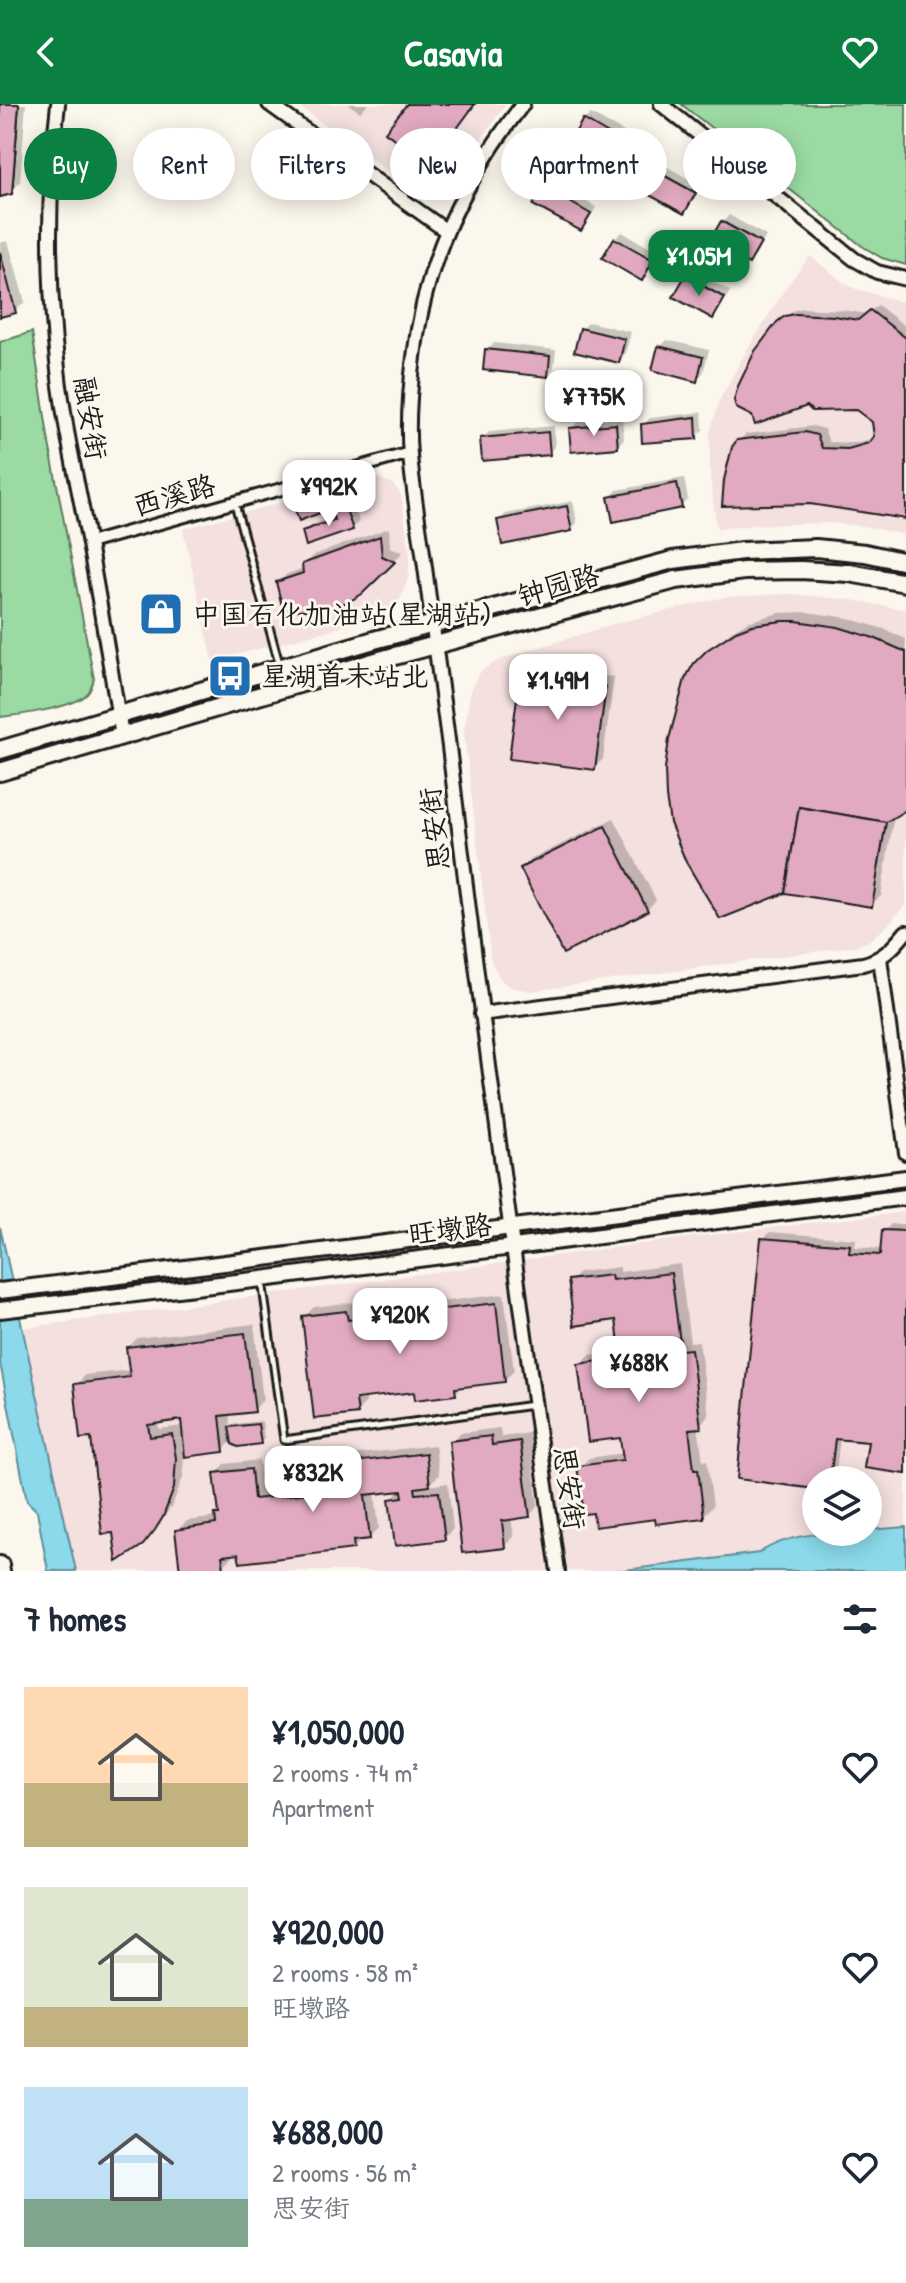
<!DOCTYPE html>
<meta charset="utf-8">
<style>
body{margin:0;font-family:"Patrick Hand","LXGW WenKai TC",sans-serif;background:#f6f6f7;color:#1f2937;height:100vh;display:flex;flex-direction:column;font-size:30px;white-space:nowrap}
*{box-sizing:border-box;margin:0}
p{font-size:26px;color:#747a83}
.icon{flex:none;width:44px;height:44px;fill:none;stroke:currentColor;stroke-width:2;stroke-linecap:round;stroke-linejoin:round}
.map{position:relative;height:1467px;overflow:hidden}
.side{display:flex;flex-direction:column;background:#fff;flex:1}
.side>*{flex:none}
.banner{position:absolute;left:24px;top:24px;width:858px;height:72px;display:flex;gap:16px}
.controls{position:absolute;left:802px;top:1362px;display:grid;gap:16px}
.controls a{display:grid;place-items:center;width:80px;height:80px;border-radius:50%;background:#fff;box-shadow:0 4px 20px #0003;font-size:40px}
.price{position:absolute;translate:-50% -68px;padding:0 18px;border-radius:16px;background:#fff;color:#222;font-size:26px;line-height:52px;filter:drop-shadow(0 2px 4px #0008)}
.price::after{content:'';position:absolute;left:50%;top:48px;width:24px;height:18px;margin-left:-12px;background:inherit;clip-path:polygon(0 0,100% 0,50% 100%)}
.price.active{background:#0b8043;color:#fff}
ul{padding:0;list-style:none}
li{display:flex;align-items:center;gap:24px;height:200px;padding:0 24px}
li span{display:grid;place-items:center;flex:none;width:224px;height:160px;border-radius:0px;color:#555}
li>.icon{margin-inline-start:auto}
span .icon{width:96px;height:96px;fill:#fffc;stroke-width:1}
li b{font-size:34px}
h2{display:flex;justify-content:space-between;align-items:center;height:96px;padding:0 24px;font-size:34px}
.pill{padding:0 28px;border-radius:36px;background:#fff;box-shadow:0 4px 20px #0003;font-size:28px;line-height:72px}
.pill.active{background:#0b8043;color:#fff}
header{display:flex;justify-content:space-between;align-items:center;height:104px;padding:0 24px;background:#0b8043;color:#fff;font-size:36px;font-weight:700}
.map>svg:first-child{display:block}
</style>
<header><svg class="icon" aria-label="back" viewBox="0 0 24 24"><path d="M15 5l-7 7 7 7"/></svg>Casavia<svg class="icon" aria-label="heart" viewBox="0 0 24 24"><path d="M12 20l-8-8c-3-5 5-10 8-4 3-6 11-1 8 4z"/></svg></header>
<div class="map">
<svg width="906" height="1467" viewBox="0 0 906 1467">
<rect width="100%" height="100%" fill="#fbf7ec"/>
<filter id="ink" filterUnits="userSpaceOnUse"><feTurbulence type="fractalNoise" baseFrequency=".0125" numOctaves="2"/><feDisplacementMap in="SourceGraphic" scale="16" xChannelSelector="R" yChannelSelector="G"/><feConvolveMatrix kernelMatrix="1 2 1 2 8 2 1 2 1" color-interpolation-filters="sRGB"/></filter>
<g filter="url(#ink)">
<g fill="#f3e0df">
<polygon points="296,0 506,0 440,94 424,94"/>
<polygon points="810,152 843,178 856,185 906,199 906,431 862,422 830,419 755,421 717,425 710,373 710,328 720,295 747,246 787,182"/>
<polygon points="376,373 392,379 401,391 410,450 408,475 400,495 393,505 385,511 213,557 183,425"/>
<polygon points="788,490 852,496 906,506 906,800 887,822 876,831 867,838 855,842 531,887 510,883 501,876 491,857 464,627 471,584 481,567 499,556 617,519 725,493"/>
<polygon points="906,1108 906,1423 868,1426 868,1376 816,1376 816,1428 850,1428 796,1432 786,1438 768,1443 759,1449 675,1460 617,1467 76,1467 23,1224 700,1132"/>
</g>
<g fill="#9bdaa3" stroke="#5c7b60" stroke-width="2">
<polygon points="681,0 906,0 906,161 882,154 862,142"/>
<path d="M32,228L49,339L94,575C92,581 91,587 86,591C72,604 19,611 0,613V238Z"/>
</g>
<g fill="#8bd9ea" stroke="#5f8d98" stroke-width="2">
<polygon points="0,1123 76,1467 48,1467 37,1407 27,1397 0,1259"/>
<path d="M906,1423V1467H617L759,1449C790,1428 831,1428 868,1428V1426Z"/>
</g>
<g fill="#0003" fill-rule="evenodd">
<polygon points="0,0 26,0 20,78 11,88 0,91"/>
<polygon points="348,0 368,0 360,8"/>
<polygon points="591,10 628,30 617,49 610,56 584,16"/>
<polygon points="664,61 701,82 690,101 684,108 657,68"/>
<polygon points="551,78 596,103 588,118 581,125 545,84"/>
<polygon points="729,111 766,132 756,151 749,158 723,118"/>
<polygon points="622,128 659,149 648,168 641,174 615,135"/>
<polygon points="8,137 25,198 15,207 0,211 0,139"/>
<polygon points="693,167 730,187 719,206 712,213 686,173"/>
<polygon points="878,201 906,223 906,413 738,337 746,330 813,322 824,325 829,338 857,339 876,333 874,317 779,219 794,206 803,204 842,206 867,210"/>
<polygon points="589,218 631,228 625,250 619,257 582,225"/>
<polygon points="667,236 709,246 703,269 697,275 660,243"/>
<polygon points="494,239 556,246 554,264 547,271 487,246"/>
<polygon points="702,308 703,326 696,333 643,321 650,314"/>
<polygon points="622,314 624,335 617,342 571,325 578,318"/>
<polygon points="554,322 555,342 549,349 482,335 489,328"/>
<polygon points="684,374 688,395 681,402 610,393 617,386"/>
<polygon points="328,390 332,400 327,404 296,404 300,400"/>
<polygon points="352,397 359,418 352,424 304,427 311,421 335,413 333,408 340,401"/>
<polygon points="573,397 577,419 571,425 499,416 506,410"/>
<polygon points="389,424 390,443 403,448 373,478 278,479 287,470 305,464 304,461 314,451"/>
<polygon points="807,508 848,514 884,525 906,535 906,704 894,711 881,792 871,801 696,560 730,528 747,518 779,509"/>
<polygon points="531,562 614,573 603,655 594,664 522,572"/>
<polygon points="614,714 656,796 647,806 522,765 532,755"/>
<polygon points="891,1120 906,1120 906,1368 870,1336 840,1333 835,1376 816,1376 816,1383 763,1135 770,1128 856,1135 855,1143 882,1145 884,1127"/>
<polygon points="680,1160 690,1238 699,1237 709,1312 698,1322 703,1357 707,1356 713,1402 703,1412 657,1413 580,1363 589,1354 624,1349 622,1332 580,1260 590,1251 622,1247 618,1214 570,1177 580,1168 620,1163 620,1168"/>
<polygon points="504,1190 514,1267 504,1276 463,1281 455,1289 416,1286 366,1292 366,1298 357,1308 304,1213 314,1203 355,1198 356,1208"/>
<path d="M254,1220L263,1296L254,1306L229,1309L231,1324L235,1320L262,1317L264,1334L260,1338L233,1336L223,1346L184,1351L183,1373L172,1402L152,1429L92,1332L76,1281L85,1271L131,1266L128,1244L137,1234ZM182,1314L183,1322L159,1325L158,1317Z"/>
<polygon points="500,1324 501,1333 529,1329 538,1402 529,1412 511,1414 514,1433 504,1442 451,1338 460,1329"/>
<polygon points="435,1341 439,1371 427,1382 448,1379 453,1425 444,1434 391,1396 402,1384 375,1388 379,1424 370,1433 363,1434 354,1443 232,1449 232,1453 223,1463 182,1467 177,1426 187,1417 217,1413 220,1408 216,1370 225,1360 259,1356 263,1387 318,1380 316,1363 325,1354"/>
</g>
<g fill="#e1aac1" stroke="#1c1c1c" stroke-width="2">
<polygon points="0,0 19,0 12,90 0,93"/>
<polygon points="0,0 19,0 12,90 0,93"/>
<polygon points="407,0 475,0 430,61 385,28"/>
<polygon points="583,15 622,38 611,58 571,36"/>
<polygon points="656,67 696,89 684,110 644,88"/>
<polygon points="543,83 591,110 581,127 533,101"/>
<polygon points="721,117 761,139 749,160 709,138"/>
<polygon points="614,134 653,156 642,177 602,154"/>
<polygon points="0,148 16,209 0,213"/>
<polygon points="685,172 725,194 713,215 673,193"/>
<polygon points="870,206 906,234 906,415 810,400 722,402 724,376 732,343 737,336 805,328 817,331 822,344 848,345 869,339 874,332 872,318 856,306 812,307 807,302 755,321 752,312 736,304 734,296 738,282 755,247 777,218 785,212 795,210 834,212 858,216"/>
<polygon points="580,224 625,235 619,259 574,248"/>
<polygon points="658,242 703,253 697,278 652,266"/>
<polygon points="485,245 550,252 548,273 483,266"/>
<polygon points="696,313 697,335 642,339 641,320"/>
<polygon points="616,320 618,344 571,348 569,324"/>
<polygon points="548,328 550,351 482,357 480,334"/>
<polygon points="677,379 682,404 613,418 608,393"/>
<polygon points="324,392 328,406 299,417 294,403"/>
<polygon points="567,402 572,427 502,441 497,416"/>
<polygon points="345,403 353,426 306,442 302,427 334,416 331,408"/>
<polygon points="380,432 382,452 395,458 362,490 348,498 321,506 283,506 276,478 303,469 302,460"/>
<polygon points="783,517 796,517 838,523 874,534 906,548 906,706 886,718 799,703 785,789 720,815 686,758 670,719 666,693 665,665 669,635 685,575 694,559 707,546 736,527 752,521"/>
<polygon points="520,571 606,582 595,666 509,655"/>
<polygon points="799,703 886,718 872,803 785,789"/>
<polygon points="605,722 648,807 563,850 520,764"/>
<polygon points="882,1126 906,1127 906,1370 864,1364 868,1338 835,1335 830,1376 816,1376 816,1385 737,1375 761,1134 850,1141 849,1149 880,1151"/>
<polygon points="671,1169 681,1246 691,1245 701,1324 689,1325 694,1365 698,1365 704,1414 656,1420 655,1415 595,1423 593,1409 584,1410 577,1362 623,1356 620,1334 588,1338 578,1260 621,1254 616,1216 574,1222 568,1176 611,1171 612,1176"/>
<polygon points="496,1199 505,1278 455,1284 456,1291 415,1296 414,1288 356,1295 358,1310 314,1315 302,1212 346,1207 348,1216"/>
<polygon points="245,1229 255,1308 220,1312 224,1348 185,1353 181,1316 148,1321 150,1333 172,1330 176,1354 174,1384 163,1413 155,1426 143,1441 117,1458 113,1429 102,1430 91,1334 80,1335 74,1280 130,1273 126,1243"/>
<polygon points="258,1320 261,1340 238,1343 232,1340 229,1323"/>
<polygon points="491,1332 492,1341 520,1337 530,1413 502,1417 505,1444 462,1449 449,1337"/>
<polygon points="426,1349 430,1382 415,1384 416,1390 439,1388 445,1436 395,1442 389,1395 403,1393 402,1387 365,1391 370,1435 353,1437 354,1445 240,1459 238,1450 222,1452 224,1464 180,1467 175,1426 216,1420 215,1410 219,1410 214,1369 251,1365 254,1395 317,1388 314,1363"/>
</g>
<g fill="none" stroke-linecap="round" stroke-linejoin="round">
<g stroke="#1c1c1c" stroke-width="11">
<g id="service">
<polyline points="235,400 279,559"/>
<polyline points="262,1176 284,1336 533,1301"/>
</g>
</g>
<g stroke="#1c1c1c" stroke-width="16">
<polyline id="minor" points="89,439 410,349"/>
</g>
<g stroke="#1c1c1c" stroke-width="18">
<g id="tertiary">
<path d="M58,0C45,108 48,219 67,327C74,365 82,402 89,440C101,504 111,568 122,632"/>
<polyline points="269,0 445,126"/>
<path d="M523,0C464,76 425,156 414,253C410,285 407,319 410,351C413,386 419,421 424,456C432,518 441,580 449,643C482,918 519,1193 558,1467"/>
<polyline points="661,0 854,155 877,168 906,175"/>
<polyline points="880,854 906,1049"/>
<path d="M481,910L863,860C883,855 893,844 906,828"/>
</g>
</g>
<g stroke="#1c1c1c" stroke-width="20">
<g id="secondary">
<polyline points="0,1187 906,1074"/>
<polyline points="0,1206 262,1175 906,1093"/>
</g>
</g>
<g stroke="#1c1c1c" stroke-width="22">
<g id="primary">
<polyline points="0,646 374,536 673,456 742,447 816,444 865,449 906,458"/>
<polyline points="0,668 380,556 676,476 744,467 801,466 849,469 906,479"/>
<polyline points="0,1461 1,1467"/>
</g>
</g>
<use href="#service" stroke="#fbf7ec" stroke-width="5"/>
<use href="#minor" stroke="#fbf7ec" stroke-width="10"/>
<use href="#tertiary" stroke="#fbf7ec" stroke-width="12"/>
<use href="#secondary" stroke="#fbf7ec" stroke-width="14"/>
<use href="#primary" stroke="#fbf7ec" stroke-width="16"/>
</g>
</g>
<defs>
<g id="shop-square" transform="scale(2.3)"><rect x="-9" y="-9" width="18" height="18" rx="4" fill="#1f6fb2" stroke="#fbf7ec"/><path d="M-5-2.5h2.3a2.7 3.5 0 0 1 5.4 0H5L5.5 6h-11ZM-1.5-2.5h3a1.5 2.3 0 0 0-3 0Z" fill="#fff"/></g>
<g id="bus-square" transform="scale(2.3)"><rect x="-9" y="-9" width="18" height="18" rx="4" fill="#1f6fb2" stroke="#fbf7ec"/><path d="M-5-6H5V4H4V6H2V4H-2V6H-4V4H-5ZM-3.5-4V0h7V-4ZM-3.5 1.2v1.5H-2V1.2ZM2 1.2v1.5H3.5V1.2Z" fill="#fff"/></g>
</defs>
<g fill-rule="evenodd">
<use href="#shop-square" x="161" y="510"/>
<use href="#bus-square" x="230" y="572"/>
</g>
<g text-anchor="middle" dominant-baseline="central" stroke-width="6" stroke-linejoin="round" paint-order="stroke">
<g font-size="28" fill="#1c1c1c" stroke="#fbf7ec">
<text transform="translate(91 314) rotate(81)">融安街</text>
<text transform="translate(174 391) rotate(-16)">西溪路</text>
<text transform="translate(558 481) rotate(-16)">钟园路</text>
<text transform="translate(434 725) rotate(-97)">思安街</text>
<text transform="translate(450 1125) rotate(-7)">旺墩路</text>
<text transform="translate(570 1384) rotate(82)">思安街</text>
</g>
<g font-size="28" fill="#1c1c1c" stroke="#fbf7ec" text-anchor="start">
<text x="192" y="510">中国石化加油站(星湖站)</text>
<text x="261" y="572">星湖首末站北</text>
</g>
</g>
</svg>
<div class="controls">
<a><svg class="icon" aria-label="layers" viewBox="0 0 24 24"><path d="M12 4l9 5-9 5-9-5zM3 14l9 5 9-5"/></svg></a>
</div>
<b class="price active" style="left:699px;top:194px">¥1.05M</b>
<b class="price" style="left:594px;top:334px">¥775K</b>
<b class="price" style="left:329px;top:424px">¥992K</b>
<b class="price" style="left:558px;top:618px">¥1.49M</b>
<b class="price" style="left:400px;top:1252px">¥920K</b>
<b class="price" style="left:639px;top:1300px">¥688K</b>
<b class="price" style="left:313px;top:1410px">¥832K</b>
<div class="banner">
<a class="pill active">Buy</a>
<a class="pill">Rent</a>
<a class="pill">Filters</a>
<a class="pill">New</a>
<a class="pill">Apartment</a>
<a class="pill">House</a>
</div>
</div>
<section class="side">
<h2>7 homes<svg class="icon" aria-label="filters" viewBox="0 0 24 24"><path d="M4 7h16M4 17h16"/><circle cx="9" cy="7" r="2"/><circle cx="15" cy="17" r="2"/></svg></h2>
<ul>
<li><span style="background:linear-gradient(#ffd9b3 60%,#c2b280 0)"><svg class="icon" aria-label="home" viewBox="0 0 24 24"><path d="M3 11l9-7 9 7M6 9v11h12V9"/></svg></span><div><b>¥1,050,000</b><p>2 rooms · 74 m²</p><p>Apartment</p></div><svg class="icon" aria-label="heart" viewBox="0 0 24 24"><path d="M12 20l-8-8c-3-5 5-10 8-4 3-6 11-1 8 4z"/></svg></li>
<li><span style="background:linear-gradient(#dfe7d0 75%,#c2b280 0)"><svg class="icon" aria-label="home" viewBox="0 0 24 24"><path d="M3 11l9-7 9 7M6 9v11h12V9"/></svg></span><div><b>¥920,000</b><p>2 rooms · 58 m²</p><p>旺墩路</p></div><svg class="icon" aria-label="heart" viewBox="0 0 24 24"><path d="M12 20l-8-8c-3-5 5-10 8-4 3-6 11-1 8 4z"/></svg></li>
<li><span style="background:linear-gradient(#bfe0f5 70%,#7fa58c 0)"><svg class="icon" aria-label="home" viewBox="0 0 24 24"><path d="M3 11l9-7 9 7M6 9v11h12V9"/></svg></span><div><b>¥688,000</b><p>2 rooms · 56 m²</p><p>思安街</p></div><svg class="icon" aria-label="heart" viewBox="0 0 24 24"><path d="M12 20l-8-8c-3-5 5-10 8-4 3-6 11-1 8 4z"/></svg></li>
</ul>
</section>
